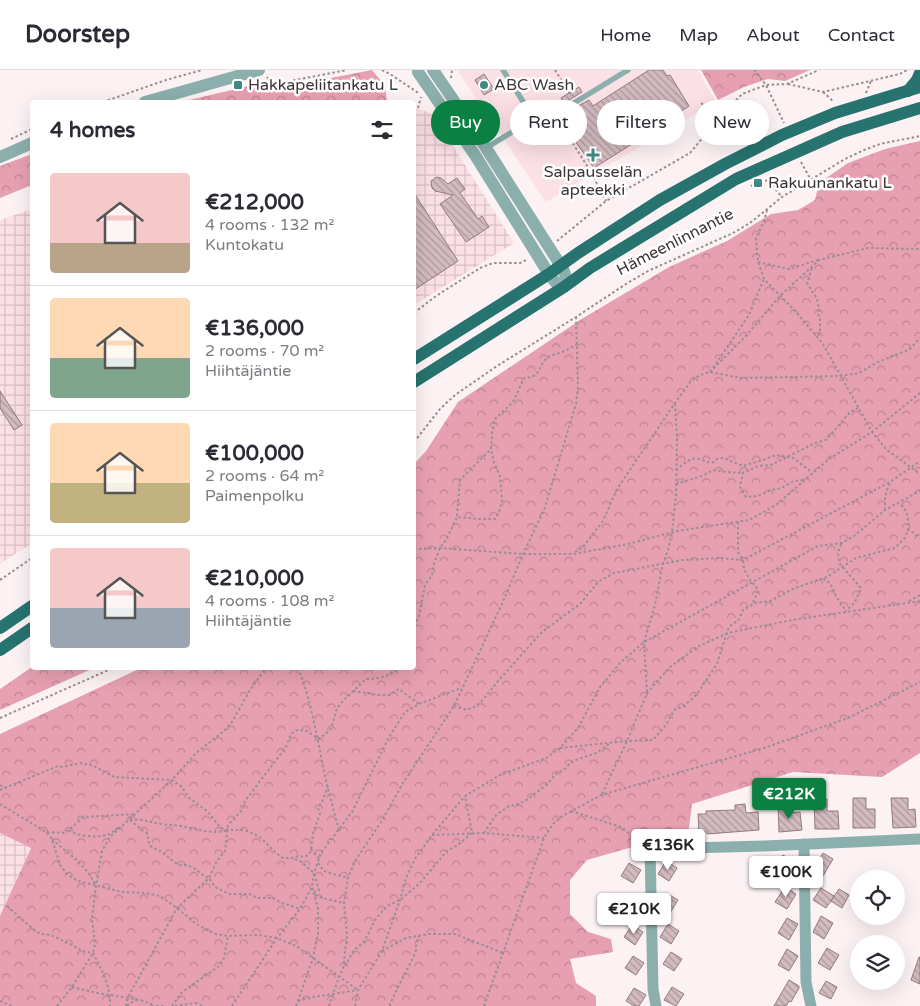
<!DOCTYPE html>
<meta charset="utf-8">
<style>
body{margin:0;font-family:"Varela Round",sans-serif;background:#f7f7f7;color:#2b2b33;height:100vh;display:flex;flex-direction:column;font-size:19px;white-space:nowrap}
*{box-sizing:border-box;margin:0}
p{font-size:16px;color:#7c7c81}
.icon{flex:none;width:28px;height:28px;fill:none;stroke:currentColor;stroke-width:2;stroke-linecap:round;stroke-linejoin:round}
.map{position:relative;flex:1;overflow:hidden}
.details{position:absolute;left:30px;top:30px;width:386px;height:570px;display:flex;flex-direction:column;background:#fff;border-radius:5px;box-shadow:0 5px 20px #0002}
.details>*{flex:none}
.top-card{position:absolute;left:431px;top:30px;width:414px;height:45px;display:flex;gap:10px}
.buttons{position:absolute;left:850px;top:800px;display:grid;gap:10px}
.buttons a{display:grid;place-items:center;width:55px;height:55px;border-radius:50%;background:#fff;box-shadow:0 5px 20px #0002;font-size:25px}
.price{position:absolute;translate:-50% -42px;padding:0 11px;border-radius:5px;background:#fff;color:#222;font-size:16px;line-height:32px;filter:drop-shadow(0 1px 2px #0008)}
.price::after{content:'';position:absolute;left:50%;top:30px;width:15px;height:11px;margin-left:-8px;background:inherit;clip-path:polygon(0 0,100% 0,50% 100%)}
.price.selected{background:#0b8043;color:#fff}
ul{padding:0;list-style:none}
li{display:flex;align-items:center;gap:15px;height:125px;padding:0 20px}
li+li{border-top:1px solid #e1e1e2}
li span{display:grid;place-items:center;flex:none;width:140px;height:100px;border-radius:5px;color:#555}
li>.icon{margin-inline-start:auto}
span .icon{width:60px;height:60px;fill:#fffc;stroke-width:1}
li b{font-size:21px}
h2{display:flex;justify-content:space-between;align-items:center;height:60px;padding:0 20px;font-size:21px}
.tag{padding:0 18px;border-radius:22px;background:#fff;box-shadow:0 5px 20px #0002;font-size:18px;line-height:45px}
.tag.selected{background:#0b8043;color:#fff}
header{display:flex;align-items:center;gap:30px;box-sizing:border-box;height:70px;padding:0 25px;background:#fff;border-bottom:1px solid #e1e1e2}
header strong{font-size:24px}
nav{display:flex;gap:28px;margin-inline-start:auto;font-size:18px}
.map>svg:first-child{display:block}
</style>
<header>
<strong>Doorstep</strong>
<nav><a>Home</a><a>Map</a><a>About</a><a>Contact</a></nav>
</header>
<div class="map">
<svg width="920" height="936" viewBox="0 0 920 936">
<defs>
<pattern id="industrial-grid" width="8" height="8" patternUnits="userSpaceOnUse" patternTransform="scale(1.25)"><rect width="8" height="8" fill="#fbe0e6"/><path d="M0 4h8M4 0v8" fill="none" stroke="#d8c1c6"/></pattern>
<pattern id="forest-crowns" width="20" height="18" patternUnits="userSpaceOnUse" patternTransform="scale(1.25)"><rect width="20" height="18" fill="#e7a0b1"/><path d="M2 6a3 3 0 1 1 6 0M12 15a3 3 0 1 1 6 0" fill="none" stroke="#bd8391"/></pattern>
<pattern id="building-back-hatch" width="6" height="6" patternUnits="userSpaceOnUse" patternTransform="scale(1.25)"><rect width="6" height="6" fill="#d3bbc0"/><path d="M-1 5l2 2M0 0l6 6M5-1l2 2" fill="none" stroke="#ad999d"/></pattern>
</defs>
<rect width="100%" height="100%" fill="#fcf2f4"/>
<polygon fill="#fbe0e6" points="457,0 698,0 716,32 546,132"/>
<g fill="url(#industrial-grid)">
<polygon points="414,37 433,44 514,173 414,235"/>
<polygon points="32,139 32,473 0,494 0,150"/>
<polygon points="0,763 31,777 0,846"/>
</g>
<g fill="url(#forest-crowns)">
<polygon points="372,0 385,16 387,32 181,32 261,13 269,20"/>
<polygon points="701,0 810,0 785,11 768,9 744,17 718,30"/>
<polygon points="920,71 920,683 882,707 793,702 692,734 687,773 636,776 587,790 570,810 570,844 588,862 611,869 613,882 570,889 576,913 596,926 596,936 0,936 0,846 31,778 0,763 0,664 141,598 414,598 414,394 426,381 458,332 580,250 669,197 727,171 771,144 798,140 815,130 819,113 848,93 885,79"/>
<polygon points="32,84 32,115 0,128 0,96"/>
<polygon points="32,597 32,598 94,598 0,640 0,619"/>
</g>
<g fill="url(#building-back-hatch)" stroke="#917b7f">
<polygon points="649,0 663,0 667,6 670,5 689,36 680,42 681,43 594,98 564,55 576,48 571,40 589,30 593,36"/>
<polygon points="484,4 494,19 484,25 475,10"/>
<polygon points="579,17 582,22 564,33 561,28"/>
<polygon points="437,107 441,108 448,114 457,108 465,119 460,123 478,149 482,146 489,157 466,172 440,134 453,125 435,121 432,118 431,111"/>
<polygon points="414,123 458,191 414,220"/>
<polygon points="0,321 22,355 14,360 0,338"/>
<polygon points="853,728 866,728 866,739 875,739 875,758 853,758"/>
<polygon points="891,728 908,728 908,740 915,739 916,757 893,758"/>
<polygon points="814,729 827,729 827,741 838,741 839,759 815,759"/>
<polygon points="745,734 746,743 758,742 759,760 707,764 707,762 699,762 698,744 706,744 706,741 735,740 735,735"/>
<polygon points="788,734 789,743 800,742 802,760 779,762 778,735"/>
<polygon points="823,783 833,789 823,806 812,799"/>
<polygon points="783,785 795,792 786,807 774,800"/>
<polygon points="666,791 677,798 669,811 658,804"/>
<polygon points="629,793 641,800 633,813 621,806"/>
<polygon points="785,817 796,824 787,839 775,832"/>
<polygon points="821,818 834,826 826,838 813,830"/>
<polygon points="839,819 849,825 842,838 831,831"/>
<polygon points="666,823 678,830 670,843 659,836"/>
<polygon points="631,824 642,831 630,850 608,850 608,842 619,843"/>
<polygon points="821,846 833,853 824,869 813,862"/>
<polygon points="787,848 798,854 789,870 778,863"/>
<polygon points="668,854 679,861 671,874 660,867"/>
<polygon points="632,855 643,862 635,875 624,867"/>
<polygon points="827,878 839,885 830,900 818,893"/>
<polygon points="787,879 798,886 789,901 778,895"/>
<polygon points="671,882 682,889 674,901 663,894"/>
<polygon points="633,886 644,893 636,905 625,898"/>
<polygon points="919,887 920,887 920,914 911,910"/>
<polygon points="789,910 799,916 799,918 791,932 789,931 786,936 774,936"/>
<polygon points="826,911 837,917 831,929 819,923"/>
<polygon points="672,917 684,924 676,936 664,930"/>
<polygon points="634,918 646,925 639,936 634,936 626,931"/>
</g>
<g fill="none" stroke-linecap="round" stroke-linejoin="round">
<g stroke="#988e90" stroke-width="2" stroke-dasharray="2.5 2.5" stroke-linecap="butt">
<polyline points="382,0 390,4 420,24"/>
<polyline points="555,0 571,26"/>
<polyline points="754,0 766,15 784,53"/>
<polyline points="267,7 272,14 280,13 347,0"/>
<polyline points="451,8 452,0"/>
<polyline points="788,14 823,22 900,4 907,0"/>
<polyline points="823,22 834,32"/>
<polyline points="866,23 871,11"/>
<polyline points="103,32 166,10 202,0"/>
<polyline points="701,33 719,47"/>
<polyline points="418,38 421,27"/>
<polyline points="574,45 560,53 589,99 606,131"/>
<polyline points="11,69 32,59"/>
<polyline points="801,92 811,110"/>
<polyline points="751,116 768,110 782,127"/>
<polyline points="767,140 764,151 756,168 758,192 764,209 797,243 823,274 872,362 887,380 920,404"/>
<polyline points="557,171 606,131 690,83 720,47 742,24 766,15 787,14 819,0"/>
<polyline points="758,192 789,199 818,190"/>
<polyline points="812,198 807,213 817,229 819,239 818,244 820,248 820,261 818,268"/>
<polyline points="414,243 436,226 480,198 493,193 520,193 528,189"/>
<polyline points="713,298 749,245 764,209"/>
<polyline points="710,302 746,266 780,226 819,190 868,178 920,179"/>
<polyline points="414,372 440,339 455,325 497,296 576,247 626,214 648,201 733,163 750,153 782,127 845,89 864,80 880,74 920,66"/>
<path d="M676,400C684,394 691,385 702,390C707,392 708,393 714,392L717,389L723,388L743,396L763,390L776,385L793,388L809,400L812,404"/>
<polyline points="803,410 794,411 781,418 771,420 757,426 746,427 740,417 743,403 758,396 771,395 815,373 826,370 850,342 858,338"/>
<polyline points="676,414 702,406 713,400 727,402 743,403"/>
<polyline points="885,440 885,426 890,412"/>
<polyline points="457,446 460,410 491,379"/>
<polyline points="738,452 738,482 743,490 744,499 751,512 756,516 758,521 753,533"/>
<polyline points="907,460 911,461 920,468"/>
<polyline points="841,474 838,483 839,493 861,518 855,532 846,541"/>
<polyline points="414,479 440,478 523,484 573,484 628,474 677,461 749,450 776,435 829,389 872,362 920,323"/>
<polyline points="575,482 582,478 603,451 617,419 675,333 691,311 700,305 710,302 741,308 840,306 859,303 878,292 910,279 920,268"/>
<polyline points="823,509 830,513 837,528 846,541"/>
<polyline points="0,510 32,488"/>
<polyline points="909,531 920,525"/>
<path d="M414,576V558L419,546L425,515L432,505L434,494L440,478L446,470L457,447L479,449H495L499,442L502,431L500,406L494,393L491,379L492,363L495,349L513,332L524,308C542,307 537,297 547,288C551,285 557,284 562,282C567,280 572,277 577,274"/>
<path d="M298,598C313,635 318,675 327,715C331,730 335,745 339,761"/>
<polyline points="353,621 379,625 389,625 399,619 419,634"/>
<polyline points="647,622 644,572 655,535 663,493 668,480 672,462 676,425 677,369 675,333"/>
<polyline points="454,636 467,640 474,637 481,632 498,611 542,562 580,534 598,512 614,503 683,490 720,488 743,490 890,412 920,391"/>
<polyline points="0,648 113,598"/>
<polyline points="560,678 627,671 653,670 666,655 674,640 684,636 697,624 717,594 728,559 732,554 738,551 743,540 755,533 770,531 795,518 827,507 856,488 895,478 905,468 909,457 908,449 906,441 900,433"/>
<polyline points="0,715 6,718"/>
<polyline points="0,720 58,696 62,697 81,693 94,696 114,707 172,710 182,717 188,727 207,741 221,758 229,760 244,760 254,764 261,768 276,783 283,788 293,788 298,786 305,787 310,783 311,779 313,763 320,744 318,738 322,732 328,716"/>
<polyline points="602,724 627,671 647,623 670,597 699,576 728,563 792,550 920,531"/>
<polyline points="0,734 46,762 52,769 60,795 68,805 78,811 122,822 146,823 160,826 177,838 195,853 205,859 216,864 228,866 258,865 277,868 296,876 313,888 358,920"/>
<polyline points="571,741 621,757 641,773"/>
<polyline points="130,750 142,760 148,764 148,770 150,776 162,782 174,792 180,795 187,795 194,798 204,806 209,808 215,817 229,824 249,824 258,828 273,828 282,833 300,839"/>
<path d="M130,750C143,748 148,752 161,754C168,755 174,755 181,756C197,759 212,765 228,760"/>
<path d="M69,760C76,766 97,768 106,765C111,764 115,760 120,757"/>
<polyline points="47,762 65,763 84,747 136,744"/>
<polyline points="484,763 496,745 509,736 515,735 525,731 545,716 557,703 564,700 570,693 576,690 596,683 609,674"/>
<polyline points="432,765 484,763 544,768"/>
<path d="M52,769C70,786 84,792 96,816"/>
<polyline points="311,779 319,789"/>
<polyline points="295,789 300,791 314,803 319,820 314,822"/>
<path d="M318,793C320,795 321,798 323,800C326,803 342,806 348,808"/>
<polyline points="315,825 326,829 344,833"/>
<path d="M7,836L33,859L41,864L51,865L72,875L82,881L93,883C102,900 111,917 110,936"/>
<polyline points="382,881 406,868 429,864 455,864 503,883"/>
<polyline points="345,896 354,880 364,872 375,850 384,839 389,835 400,830 419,814 447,781 458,775 472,763 465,726"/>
<path d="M72,917C85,920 98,924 111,925C125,928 140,928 153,935"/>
<polyline points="0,931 12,936"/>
<polyline points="298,931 308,928 358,920"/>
<polyline points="57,936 72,917 93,883 95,874 92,849 96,816 102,781 110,767 172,710 196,683 224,661 232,652 250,620 266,598"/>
<path d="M126,936L128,927L177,838L209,808L217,791L225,781L228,755L243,739L245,731L286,677L291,664L297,660L307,661L319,669L331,659L337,638L344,630L366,609C379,609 390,606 400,598"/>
<polyline points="127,936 132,932 137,930"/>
<polyline points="151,936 165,936"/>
<polyline points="172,936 182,922 218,897 224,888 228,866"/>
<polyline points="175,936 196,933 204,936"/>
<polyline points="232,936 277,868 300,839 312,817 314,803 321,783 352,742 389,667 405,642 419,634 461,618"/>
<polyline points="296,936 313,888 318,863 318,838 312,817"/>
<polyline points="329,936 339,907 343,899 347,866 344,833 348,808 355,791 381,752 403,713 454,636 502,534 523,484 544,440 576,334 578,318 576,247"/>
<polyline points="355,936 358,920 382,881 400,830 406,808 415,789 432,765 465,726 500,705 546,688 560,678 578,658 600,617 620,593 644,572 818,476 842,473 854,466 885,440 920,421"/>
<polyline points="390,936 390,934 403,907 413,888 416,880 416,874 419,866"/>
<polyline points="484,936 544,768 553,754 561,747 601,725 764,678 848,648 920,612"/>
</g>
<g stroke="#8bafac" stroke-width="5.5">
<polyline points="503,0 538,55"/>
<polyline points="486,78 512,62 538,55 628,0"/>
</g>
<g stroke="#8bafac" stroke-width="11">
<polyline points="804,774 806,912 811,936"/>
<polyline points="656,936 653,919 650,779 765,776 920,769"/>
</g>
<g stroke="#8bafac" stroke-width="12">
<path d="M418,2L475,85L549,204L557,214L564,217C567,208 566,204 561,196L486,78L433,0"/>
<polyline points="145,32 259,0"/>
<polyline points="0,87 32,73"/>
</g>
<g stroke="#26736f" stroke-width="12">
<polyline points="908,21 917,10 920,3"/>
<polyline points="414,289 549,204 578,183 660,130 725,94 782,65 835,43 920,17"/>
<polyline points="414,312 564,217 590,198 736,109 842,62 920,38"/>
<polyline points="0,558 32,536"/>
<polyline points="0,580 32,558"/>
</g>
</g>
<g fill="#418884" stroke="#fff" stroke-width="2">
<rect x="233" y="10" width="10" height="10" rx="2.5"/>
<circle cx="484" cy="15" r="5"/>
<path d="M590.5 77.5h5v5h5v5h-5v5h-5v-5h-5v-5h5z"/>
<rect x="753" y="108" width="10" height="10" rx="2.5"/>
</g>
<g text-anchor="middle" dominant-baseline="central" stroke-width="5" stroke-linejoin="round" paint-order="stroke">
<g font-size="16" fill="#3e3436" stroke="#fff" text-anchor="start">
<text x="248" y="15">Hakkapeliitankatu L</text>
<text x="494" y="15">ABC Wash</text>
<text x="593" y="102" text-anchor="middle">Salpausselän<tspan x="593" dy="18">apteekki</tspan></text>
<text x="768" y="113">Rakuunankatu L</text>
</g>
<g font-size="16" fill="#3e3436" stroke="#fff">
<text transform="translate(675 172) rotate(-27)">Hämeenlinnantie</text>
</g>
</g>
</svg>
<div class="buttons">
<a><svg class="icon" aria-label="locate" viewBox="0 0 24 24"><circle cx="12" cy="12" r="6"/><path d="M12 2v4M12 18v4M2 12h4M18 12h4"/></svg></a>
<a><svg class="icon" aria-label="layers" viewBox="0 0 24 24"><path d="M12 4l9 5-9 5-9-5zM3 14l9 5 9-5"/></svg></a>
</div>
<b class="price selected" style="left:789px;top:750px">€212K</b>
<b class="price" style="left:668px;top:801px">€136K</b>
<b class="price" style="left:786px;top:828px">€100K</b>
<b class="price" style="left:634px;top:865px">€210K</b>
<div class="top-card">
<a class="tag selected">Buy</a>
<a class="tag">Rent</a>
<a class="tag">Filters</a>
<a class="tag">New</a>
</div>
<section class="details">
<h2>4 homes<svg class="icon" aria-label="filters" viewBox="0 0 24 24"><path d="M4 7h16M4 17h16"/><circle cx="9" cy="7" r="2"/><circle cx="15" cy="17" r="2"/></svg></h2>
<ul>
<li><span style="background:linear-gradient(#f6c9c9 70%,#b9a48a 0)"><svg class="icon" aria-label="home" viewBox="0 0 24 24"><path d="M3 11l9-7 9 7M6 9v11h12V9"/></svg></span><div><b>€212,000</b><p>4 rooms · 132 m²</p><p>Kuntokatu</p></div></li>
<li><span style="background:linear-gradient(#ffd9b3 60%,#7fa58c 0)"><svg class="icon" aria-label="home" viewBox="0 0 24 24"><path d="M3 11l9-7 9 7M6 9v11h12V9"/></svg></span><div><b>€136,000</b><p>2 rooms · 70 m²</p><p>Hiihtäjäntie</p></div></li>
<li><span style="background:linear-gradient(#ffd9b3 60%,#c2b280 0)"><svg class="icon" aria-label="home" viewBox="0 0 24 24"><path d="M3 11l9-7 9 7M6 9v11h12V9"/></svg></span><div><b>€100,000</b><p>2 rooms · 64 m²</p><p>Paimenpolku</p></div></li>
<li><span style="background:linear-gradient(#f6c9c9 60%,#9aa5b1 0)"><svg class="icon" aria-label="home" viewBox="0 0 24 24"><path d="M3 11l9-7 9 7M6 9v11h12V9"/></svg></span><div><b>€210,000</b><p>4 rooms · 108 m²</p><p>Hiihtäjäntie</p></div></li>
</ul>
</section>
</div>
